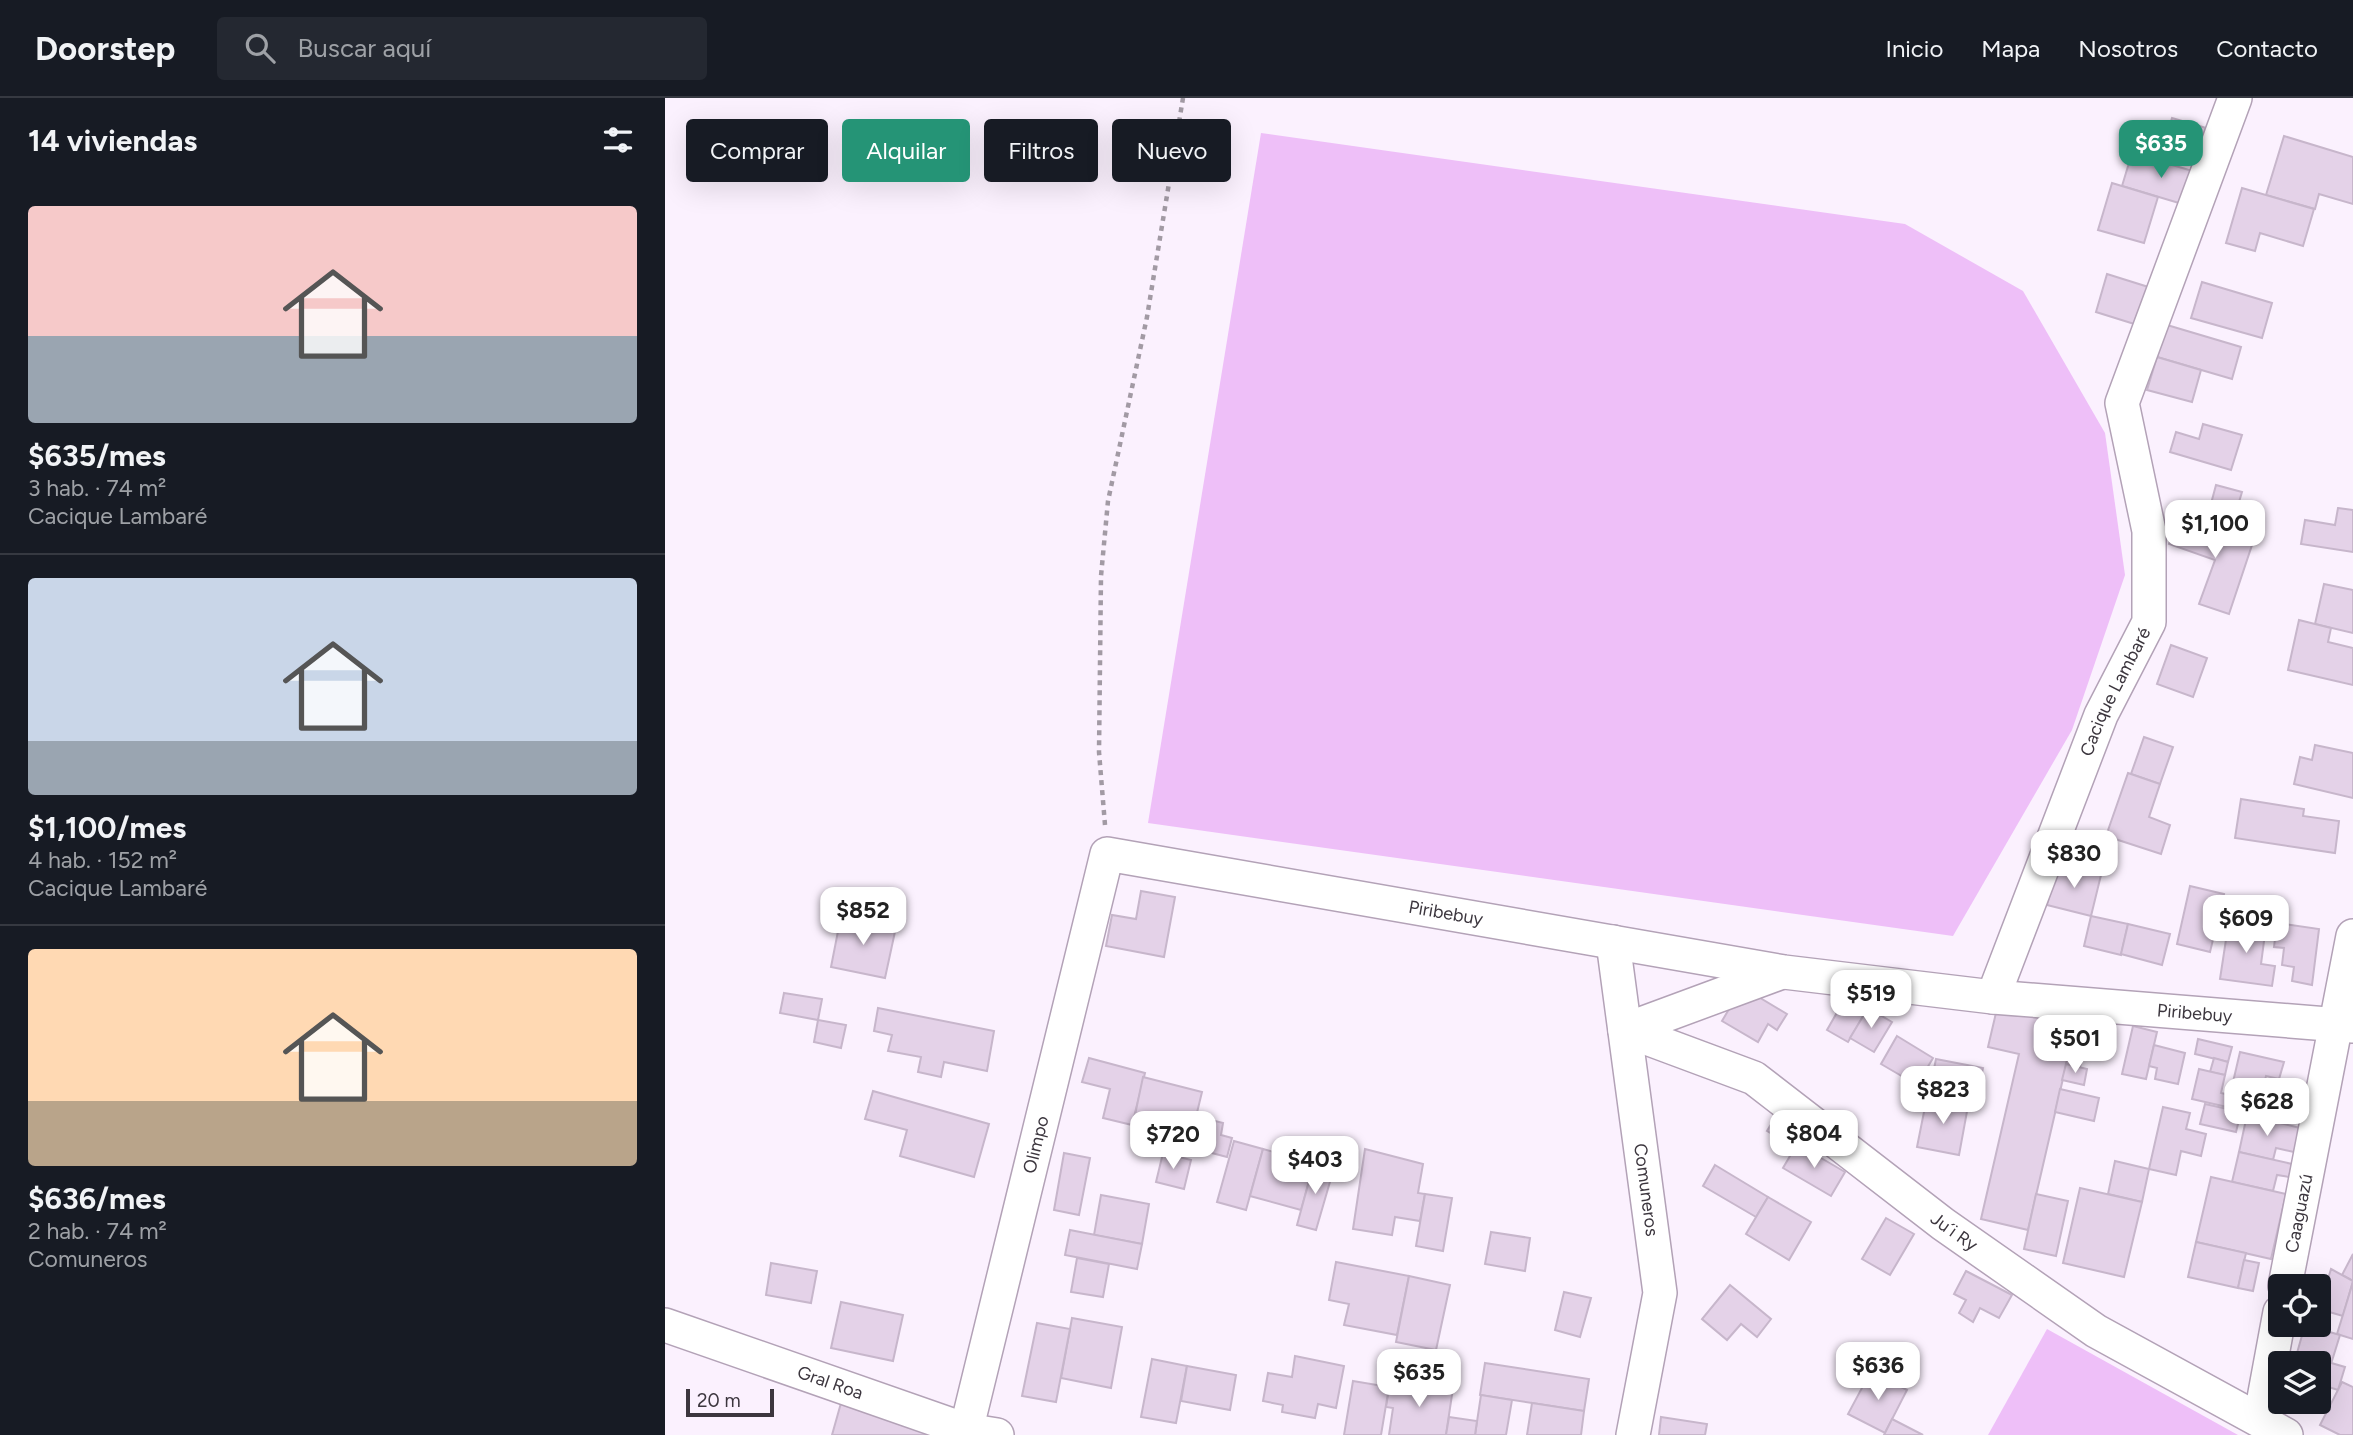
<!DOCTYPE html>
<html lang="es">
<meta charset="utf-8">
<style>
body{margin:0;font-family:Figtree,sans-serif;background:#242831;color:#f1f3f6;height:100vh;display:flex;flex-direction:column;font-size:26px;white-space:nowrap}
*{box-sizing:border-box;margin:0}
p{font-size:23px;color:#9ea1a6}
.icon{flex:none;width:38px;height:38px;fill:none;stroke:currentColor;stroke-width:2;stroke-linecap:round;stroke-linejoin:round}
.map{position:relative;flex:1;overflow:hidden}
.drawer{display:flex;flex-direction:column;background:#171b24;width:665px}
.drawer>*{flex:none}
.hud{position:absolute;left:21px;top:21px;width:665px;height:63px;display:flex;gap:14px}
.fabs{position:absolute;left:1603px;top:1176px;display:grid;gap:14px}
.fabs a{display:grid;place-items:center;width:63px;height:63px;border-radius:7px;background:#171b24;box-shadow:0 7px 28px #0002;font-size:35px}
.scale{position:absolute;left:21px;bottom:18px;width:88px;box-sizing:border-box;padding-left:7px;border:4px solid #3c363e;border-top:0;font-size:19px;line-height:24px;white-space:nowrap;color:#3c363e;-webkit-text-stroke:5px #fbf1fe;paint-order:stroke}
.price{position:absolute;translate:-50% -60px;padding:0 16px;border-radius:14px;background:#fff;color:#222;font-size:23px;line-height:46px;filter:drop-shadow(0 2px 4px #0008)}
.price::after{content:'';position:absolute;left:50%;top:42px;width:21px;height:16px;margin-left:-10px;background:inherit;clip-path:polygon(0 0,100% 0,50% 100%)}
.price.on{background:#259476;color:#fff}
ul{padding:0;list-style:none}
li{display:grid;align-content:center;gap:14px;height:371px;padding:0 28px}
li+li{border-top:2px solid #363941}
li span{display:grid;place-items:center;height:217px;border-radius:7px;color:#555}
li>.icon{margin-inline-start:auto}
span .icon{width:126px;height:126px;fill:#fffc;stroke-width:1}
li b{font-size:30px}
h2{display:flex;justify-content:space-between;align-items:center;height:84px;padding:0 28px;font-size:30px}
.pill{padding:0 24px;border-radius:7px;background:#171b24;box-shadow:0 7px 28px #0002;font-size:24px;line-height:63px}
.pill.on{background:#259476;color:#fff}
header{display:flex;align-items:center;gap:42px;box-sizing:border-box;height:98px;padding:0 35px;background:#171b24;border-bottom:2px solid #363941}
header strong{font-size:33px}
nav{display:flex;gap:38px;margin-inline-start:auto;font-size:24px}
.search{width:490px;height:63px;background:#242831;display:flex;align-items:center;gap:18px;box-sizing:border-box;padding:0 24px;border-radius:7px;color:#9ea1a6;font-size:26px}
main{display:flex;flex:1;min-height:0}
.map>svg:first-child{display:block}
</style>
<header>
<strong>Doorstep</strong>
<div class="search"><svg class="icon" aria-label="search" viewBox="0 0 24 24"><circle cx="10" cy="10" r="6"/><path d="M15 15l6 6"/></svg>Buscar aquí</div>
<nav><a>Inicio</a><a>Mapa</a><a>Nosotros</a><a>Contacto</a></nav>
</header>
<main>
<section class="drawer">
<h2>14 viviendas<svg class="icon" aria-label="filters" viewBox="0 0 24 24"><path d="M4 7h16M4 17h16"/><circle cx="9" cy="7" r="2"/><circle cx="15" cy="17" r="2"/></svg></h2>
<ul>
<li><span style="background:linear-gradient(#f6c9c9 60%,#9aa5b1 0)"><svg class="icon" aria-label="home" viewBox="0 0 24 24"><path d="M3 11l9-7 9 7M6 9v11h12V9"/></svg></span><div><b>$635/mes</b><p>3 hab. · 74 m²</p><p>Cacique Lambaré</p></div></li>
<li><span style="background:linear-gradient(#c9d6e8 75%,#9aa5b1 0)"><svg class="icon" aria-label="home" viewBox="0 0 24 24"><path d="M3 11l9-7 9 7M6 9v11h12V9"/></svg></span><div><b>$1,100/mes</b><p>4 hab. · 152 m²</p><p>Cacique Lambaré</p></div></li>
<li><span style="background:linear-gradient(#ffd9b3 70%,#b9a48a 0)"><svg class="icon" aria-label="home" viewBox="0 0 24 24"><path d="M3 11l9-7 9 7M6 9v11h12V9"/></svg></span><div><b>$636/mes</b><p>2 hab. · 74 m²</p><p>Comuneros</p></div></li>
</ul>
</section>
<div class="map">
<svg width="1688" height="1337" viewBox="0 0 1688 1337">
<rect width="100%" height="100%" fill="#fbf1fe"/>
<g fill="#eebff8">
<polygon points="596,35 1240,126 1358,193 1440,335 1460,477 1407,632 1288,838 483,725"/>
<polygon points="1382,1231 1573,1337 1323,1337"/>
</g>
<g fill="#e4d2e8" stroke="#c7b6cb" stroke-width="2">
<polygon points="1507,20 1541,30 1534,53 1500,43"/>
<polygon points="1619,38 1688,59 1688,106 1654,96 1650,111 1601,97"/>
<polygon points="1467,55 1534,75 1524,108 1457,88"/>
<polygon points="1447,85 1493,99 1479,145 1433,132"/>
<polygon points="1577,90 1649,111 1638,148 1595,135 1590,153 1561,145"/>
<polygon points="1442,176 1493,192 1482,230 1431,214"/>
<polygon points="1537,184 1607,205 1597,240 1526,220"/>
<polygon points="1502,227 1576,249 1567,281 1492,259"/>
<polygon points="1492,259 1536,272 1527,304 1482,292"/>
<polygon points="1538,326 1577,337 1566,372 1505,354 1511,334 1534,341"/>
<polygon points="1551,387 1577,394 1568,424 1543,417"/>
<polygon points="1673,410 1688,412 1688,454 1636,446 1640,422 1670,427"/>
<polygon points="1514,418 1588,444 1564,516 1534,506 1550,462 1504,446"/>
<polygon points="1659,486 1688,492 1688,535 1650,526"/>
<polygon points="1634,522 1666,530 1663,544 1688,550 1688,587 1623,572"/>
<polygon points="1506,547 1542,560 1528,599 1492,586"/>
<polygon points="1479,639 1508,649 1495,686 1466,676"/>
<polygon points="1650,647 1688,655 1688,700 1629,686 1635,659 1647,662"/>
<polygon points="1463,675 1495,686 1484,719 1505,727 1496,756 1441,738"/>
<polygon points="1576,701 1639,711 1638,718 1674,723 1670,755 1570,740"/>
<polygon points="1392,767 1436,777 1426,818 1382,807"/>
<polygon points="1525,788 1559,796 1545,854 1512,846"/>
<polygon points="476,793 510,799 499,859 441,848 447,817 471,821"/>
<polygon points="176,818 231,829 220,880 166,869"/>
<polygon points="1426,818 1463,826 1456,857 1419,848"/>
<polygon points="1564,822 1601,828 1596,866 1610,868 1607,888 1555,881"/>
<polygon points="1612,825 1654,831 1647,887 1627,883 1629,869 1617,867 1619,850 1609,849"/>
<polygon points="1463,826 1505,836 1497,867 1456,856"/>
<polygon points="1077,889 1122,916 1112,932 1103,926 1093,944 1057,923"/>
<polygon points="119,895 157,901 153,922 115,915"/>
<polygon points="1182,897 1203,910 1183,944 1162,932"/>
<polygon points="1334,902 1412,920 1363,1132 1316,1121 1354,956 1323,949"/>
<polygon points="213,910 329,933 322,973 279,964 276,979 253,974 256,959 223,953 227,937 209,933"/>
<polygon points="1203,910 1227,924 1209,954 1185,940"/>
<polygon points="1412,920 1425,923 1415,969 1401,966"/>
<polygon points="153,922 181,927 176,950 149,944"/>
<polygon points="1468,928 1492,934 1481,981 1457,976"/>
<polygon points="1232,938 1268,960 1252,987 1216,966"/>
<polygon points="1533,941 1567,949 1563,964 1530,956"/>
<polygon points="1489,947 1520,955 1513,986 1490,981 1492,970 1484,968"/>
<polygon points="1575,954 1619,964 1614,981 1601,978 1595,1004 1565,997"/>
<polygon points="424,960 480,975 467,1027 438,1020 445,991 417,984"/>
<polygon points="1549,960 1563,964 1560,977 1545,974"/>
<polygon points="1271,961 1318,970 1314,990 1298,986 1295,1006 1263,1000"/>
<polygon points="1401,966 1422,971 1419,987 1397,982"/>
<polygon points="1534,971 1560,977 1556,995 1565,997 1562,1009 1527,1001"/>
<polygon points="478,979 537,994 528,1031 470,1017"/>
<polygon points="1395,991 1434,1000 1429,1023 1390,1014"/>
<polygon points="208,993 324,1026 309,1079 235,1058 242,1032 200,1021"/>
<polygon points="1262,999 1303,1008 1294,1057 1252,1049"/>
<polygon points="1540,1006 1576,1014 1571,1034 1535,1026"/>
<polygon points="1498,1009 1525,1015 1521,1031 1541,1036 1536,1058 1516,1053 1511,1077 1484,1071"/>
<polygon points="1116,1010 1132,1020 1119,1043 1102,1033"/>
<polygon points="1582,1017 1635,1030 1629,1054 1611,1050 1608,1062 1574,1054"/>
<polygon points="531,1018 558,1025 556,1037 567,1040 562,1059 524,1049"/>
<polygon points="569,1043 598,1051 581,1112 552,1104"/>
<polygon points="1132,1046 1180,1074 1166,1098 1118,1070"/>
<polygon points="598,1051 649,1065 636,1112 585,1098"/>
<polygon points="700,1051 758,1066 753,1095 760,1096 755,1123 730,1119 727,1137 688,1131"/>
<polygon points="1574,1054 1627,1066 1624,1079 1612,1077 1608,1093 1567,1084"/>
<polygon points="399,1055 425,1060 414,1117 389,1112"/>
<polygon points="498,1055 526,1062 519,1091 491,1084"/>
<polygon points="1450,1063 1484,1071 1477,1104 1443,1096"/>
<polygon points="649,1065 669,1070 651,1132 632,1127"/>
<polygon points="1050,1067 1103,1099 1091,1119 1038,1088"/>
<polygon points="1546,1079 1621,1096 1606,1161 1531,1144"/>
<polygon points="1415,1090 1477,1104 1459,1179 1398,1165"/>
<polygon points="760,1096 787,1100 778,1153 751,1148"/>
<polygon points="1371,1096 1403,1103 1391,1158 1359,1151"/>
<polygon points="436,1097 484,1106 477,1146 429,1137"/>
<polygon points="1103,1099 1146,1124 1124,1162 1081,1136"/>
<polygon points="1221,1120 1249,1136 1225,1177 1197,1161"/>
<polygon points="405,1132 477,1146 472,1171 400,1157"/>
<polygon points="826,1134 865,1140 860,1173 820,1166"/>
<polygon points="1531,1144 1581,1155 1573,1190 1523,1179"/>
<polygon points="1688,1156 1688,1183 1677,1177"/>
<polygon points="412,1160 444,1166 438,1199 406,1194"/>
<polygon points="1579,1162 1594,1165 1588,1193 1573,1190"/>
<polygon points="671,1164 744,1178 732,1237 679,1227 684,1206 664,1202"/>
<polygon points="106,1165 152,1173 146,1205 101,1197"/>
<polygon points="1666,1171 1688,1183 1678,1218 1654,1211"/>
<polygon points="1301,1173 1347,1197 1334,1220 1315,1210 1308,1224 1294,1215 1301,1202 1289,1196"/>
<polygon points="744,1178 785,1187 771,1252 731,1244"/>
<polygon points="1688,1184 1688,1241 1672,1236"/>
<polygon points="1065,1187 1106,1221 1092,1239 1076,1226 1062,1242 1037,1221"/>
<polygon points="899,1194 926,1200 915,1239 890,1232"/>
<polygon points="176,1204 238,1217 228,1263 166,1250"/>
<polygon points="407,1220 457,1229 446,1290 396,1280"/>
<polygon points="372,1225 405,1231 391,1304 357,1298"/>
<polygon points="1640,1227 1675,1237 1666,1266 1632,1255"/>
<polygon points="1632,1255 1680,1269 1673,1292 1654,1286 1654,1265 1628,1265"/>
<polygon points="630,1258 679,1268 671,1310 653,1306 650,1320 617,1314 618,1307 598,1303 603,1275 627,1279"/>
<polygon points="487,1261 522,1268 511,1325 476,1319"/>
<polygon points="820,1265 924,1281 919,1313 815,1297"/>
<polygon points="522,1268 571,1277 565,1312 516,1303"/>
<polygon points="1206,1273 1242,1292 1220,1335 1183,1316"/>
<polygon points="733,1281 788,1290 781,1337 724,1337 728,1310 721,1309 724,1289 731,1290"/>
<polygon points="688,1283 724,1289 716,1337 679,1337"/>
<polygon points="1677,1284 1688,1289 1688,1337 1675,1337 1655,1327"/>
<polygon points="816,1297 847,1302 841,1337 810,1337"/>
<polygon points="176,1305 282,1337 167,1337"/>
<polygon points="867,1305 919,1313 916,1337 862,1337"/>
<polygon points="784,1319 812,1323 810,1337 781,1337"/>
<polygon points="996,1319 1042,1326 1040,1337 994,1337"/>
<polygon points="1227,1321 1258,1337 1219,1337"/>
</g>
<g fill="none" stroke-linecap="round" stroke-linejoin="round">
<g stroke="#b3a2b7" stroke-width="36">
<g id="minor">
<path id="s1" d="M948,844L995,1195L968,1337"/>
<path id="s2" d="M1328,899L1436,617L1484,524V433L1457,305L1570,0"/>
<path id="s3" d="M960,932L1089,980L1278,1126L1431,1233L1621,1337"/>
<polyline points="960,932 1117,874"/>
<path id="s4" d="M1620,1188L1688,838"/>
<path id="s5" d="M0,1227L301,1332L332,1337"/>
<polyline points="1595,1322 1615,1214"/>
<path id="s6" d="M300,1337L442,756L1119,874L1328,899L1688,928"/>
</g>
</g>
<polyline stroke="#a29aa4" stroke-width="4.5" stroke-dasharray="5 5" stroke-linecap="butt" points="440,727 434,654 436,478 443,403 482,219 518,0"/>
<use href="#minor" stroke="#fff" stroke-width="33"/>
</g>
<g text-anchor="middle" dominant-baseline="central" stroke-width="5" stroke-linejoin="round" paint-order="stroke">
<g font-size="18" fill="#3c363e" stroke="#fbf1fe">
<text stroke="none"><textPath href="#s2" startOffset="329">Cacique Lambaré</textPath></text>
<text stroke="none"><textPath href="#s6" startOffset="942">Piribebuy</textPath></text>
<text stroke="none"><textPath href="#s6" startOffset="1698">Piribebuy</textPath></text>
<text stroke="none"><textPath href="#s6" startOffset="299">Olimpo</textPath></text>
<text stroke="none"><textPath href="#s1" startOffset="250">Comuneros</textPath></text>
<text stroke="none"><textPath href="#s4" startOffset="74">Caaguazú</textPath></text>
<text stroke="none"><textPath href="#s3" startOffset="390">Ju´i Ry</textPath></text>
<text stroke="none"><textPath href="#s5" startOffset="175">Gral Roa</textPath></text>
</g>
</g>
</svg>
<div class="fabs">
<a><svg class="icon" aria-label="locate" viewBox="0 0 24 24"><circle cx="12" cy="12" r="6"/><path d="M12 2v4M12 18v4M2 12h4M18 12h4"/></svg></a>
<a><svg class="icon" aria-label="layers" viewBox="0 0 24 24"><path d="M12 4l9 5-9 5-9-5zM3 14l9 5 9-5"/></svg></a>
</div>
<div class="scale">20 m</div>
<b class="price on" style="left:1496px;top:82px">$635</b>
<b class="price" style="left:1550px;top:462px">$1,100</b>
<b class="price" style="left:1409px;top:792px">$830</b>
<b class="price" style="left:198px;top:849px">$852</b>
<b class="price" style="left:1581px;top:857px">$609</b>
<b class="price" style="left:1206px;top:932px">$519</b>
<b class="price" style="left:1410px;top:977px">$501</b>
<b class="price" style="left:1278px;top:1028px">$823</b>
<b class="price" style="left:1602px;top:1040px">$628</b>
<b class="price" style="left:1149px;top:1072px">$804</b>
<b class="price" style="left:508px;top:1073px">$720</b>
<b class="price" style="left:650px;top:1098px">$403</b>
<b class="price" style="left:1213px;top:1304px">$636</b>
<b class="price" style="left:754px;top:1311px">$635</b>
<div class="hud">
<a class="pill">Comprar</a>
<a class="pill on">Alquilar</a>
<a class="pill">Filtros</a>
<a class="pill">Nuevo</a>
</div>
</div>
</main>
